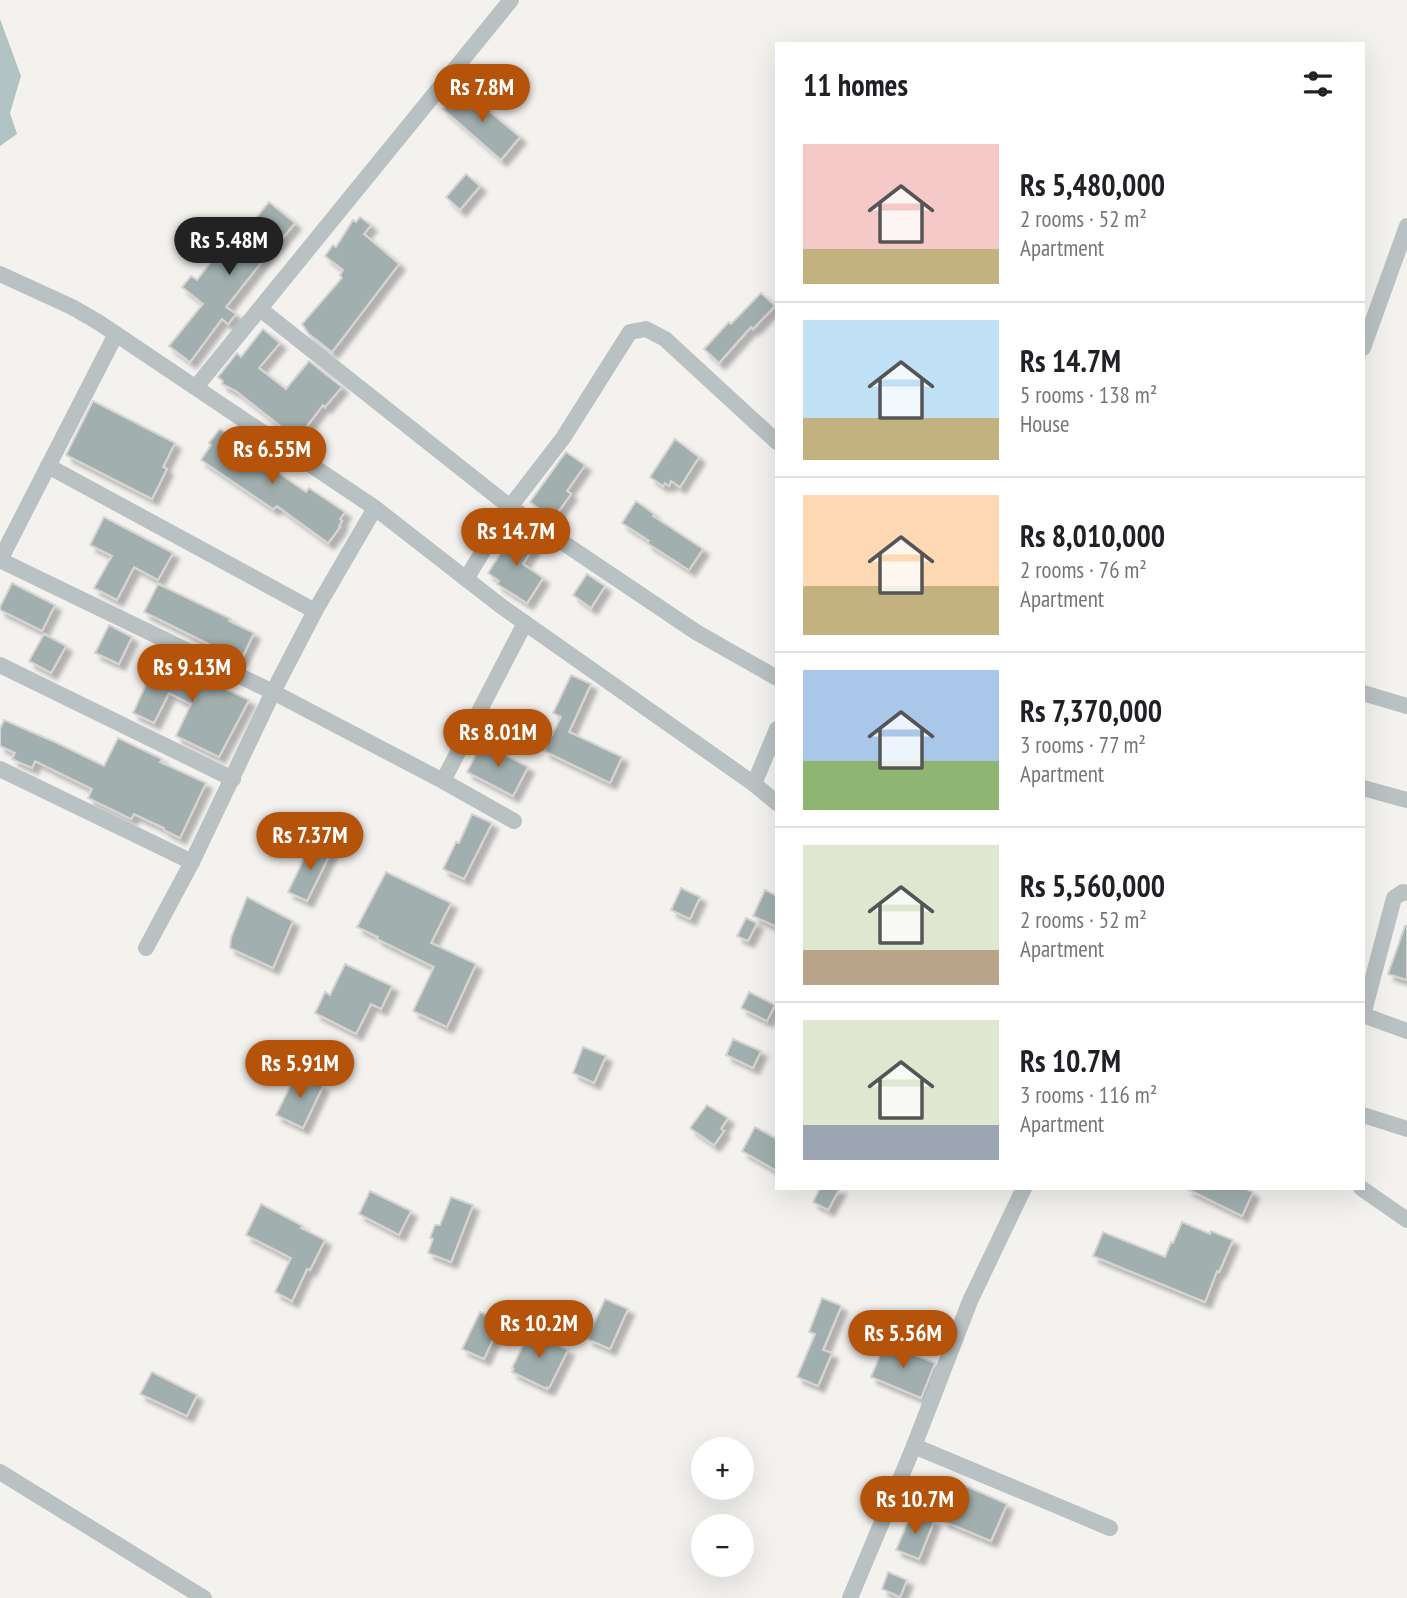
<!DOCTYPE html>
<meta charset="utf-8">
<style>
body{margin:0;font-family:"PT Sans Narrow",sans-serif;background:#f2f2f2;color:#202124;height:100vh;display:flex;flex-direction:column;font-size:26px;white-space:nowrap}
*{box-sizing:border-box;margin:0}
p{font-size:23px;color:#757577}
.icon{flex:none;width:38px;height:38px;fill:none;stroke:currentColor;stroke-width:2;stroke-linecap:round;stroke-linejoin:round}
.map{position:relative;flex:1;overflow:hidden}
.details{position:absolute;left:775px;top:42px;width:590px;height:1148px;display:flex;flex-direction:column;background:#fff;border-radius:0px;box-shadow:0 7px 28px #0002}
.details>*{flex:none}
.fabs{position:absolute;left:691px;top:1437px;display:grid;gap:14px}
.fabs a{display:grid;place-items:center;width:63px;height:63px;border-radius:50%;background:#fff;box-shadow:0 7px 28px #0002;font-size:35px}
.price{position:absolute;translate:-50% -60px;padding:0 16px;border-radius:24px;background:#b45309;color:#fff;font-size:23px;line-height:46px;filter:drop-shadow(0 2px 4px #0008)}
.price::after{content:'';position:absolute;left:50%;top:42px;width:21px;height:16px;margin-left:-10px;background:inherit;clip-path:polygon(0 0,100% 0,50% 100%)}
.price.active{background:#222;color:#fff}
ul{padding:0;list-style:none}
li{display:flex;align-items:center;gap:21px;height:175px;padding:0 28px}
li+li{border-top:2px solid #e0e0e0}
li span{display:grid;place-items:center;flex:none;width:196px;height:140px;border-radius:0px;color:#555}
li>.icon{margin-inline-start:auto}
span .icon{width:84px;height:84px;fill:#fffc;stroke-width:1}
li b{font-size:30px}
h2{display:flex;justify-content:space-between;align-items:center;height:84px;padding:0 28px;font-size:30px}
.map>svg:first-child{display:block}
</style>
<div class="map">
<svg width="1407" height="1598" viewBox="0 0 1407 1598">
<defs>
<filter id="shadow"><feDropShadow dx="6" dy="6" stdDeviation="2" flood-color="#0004"/></filter>
</defs>
<rect width="100%" height="100%" fill="#f4f2ef"/>
<polygon fill="#b1c3c2" points="0,19 21,76 10,113 17,134 0,146"/>
<g fill="#a1afaf" stroke="#d5d4d2" stroke-width="2" filter="url(#shadow)">
<polygon points="461,88 520,137 501,160 443,109"/>
<polygon points="466,174 480,186 460,210 446,197"/>
<polygon points="269,202 295,223 277,245 276,244 226,307 236,314 228,324 222,319 190,362 169,346 203,304 182,287 191,276 197,280 238,228 244,233"/>
<polygon points="360,217 371,225 364,234 399,264 332,352 309,334 302,324 342,278 340,275 343,270 325,256 333,245 336,247 353,220 356,222"/>
<polygon points="761,293 775,306 753,329 751,327 719,363 704,349 729,322 731,324"/>
<polygon points="263,329 280,343 259,368 286,389 309,361 342,387 325,407 323,405 297,439 236,391 222,384 223,381 218,377 237,353 241,357"/>
<polygon points="93,401 175,443 163,467 167,469 152,499 66,455"/>
<polygon points="220,429 256,455 255,457 306,492 309,488 345,512 340,519 342,521 339,526 340,527 328,543 277,506 273,509 201,460 211,445 209,443"/>
<polygon points="675,439 699,457 680,487 671,481 669,486 665,483 663,486 650,477"/>
<polygon points="566,452 585,465 567,491 571,494 553,519 530,502"/>
<polygon points="636,501 654,514 653,516 703,549 689,570 647,543 649,541 622,523"/>
<polygon points="104,517 173,553 158,580 134,567 117,600 94,588 112,556 90,545"/>
<polygon points="516,529 536,543 523,564 543,578 527,603 497,584 499,581 488,573"/>
<polygon points="587,574 605,586 591,608 573,595"/>
<polygon points="12,583 55,605 42,631 0,610 0,607"/>
<polygon points="158,584 231,619 229,621 254,633 241,660 144,612"/>
<polygon points="109,625 132,637 119,664 95,653"/>
<polygon points="44,634 66,646 51,673 29,661"/>
<polygon points="158,653 202,674 200,677 249,700 219,757 176,736 191,704 169,693 154,723 133,713 147,682 144,681"/>
<polygon points="571,675 591,684 569,732 622,757 610,783 544,751 561,717 553,713"/>
<polygon points="4,720 57,743 104,766 118,738 162,759 160,762 206,783 180,838 164,830 164,828 134,814 131,819 88,798 92,789 35,761 32,768 12,759 15,753 0,746 0,729"/>
<polygon points="482,743 528,767 513,796 467,772"/>
<polygon points="472,814 492,823 464,879 443,869 456,842 459,843"/>
<polygon points="312,842 331,852 307,901 288,892"/>
<polygon points="386,872 451,903 431,943 476,964 447,1027 413,1011 434,967 377,939 378,937 357,927"/>
<polygon points="681,888 700,897 690,919 671,910"/>
<polygon points="765,890 777,896 777,927 753,916"/>
<polygon points="247,897 293,921 273,968 230,948 231,938"/>
<polygon points="746,918 757,923 748,941 737,936"/>
<polygon points="1405,926 1407,926 1407,980 1388,974"/>
<polygon points="345,964 392,986 381,1009 371,1004 356,1034 315,1013 325,992 330,995"/>
<polygon points="749,992 775,1005 767,1021 741,1008"/>
<polygon points="733,1039 761,1051 753,1068 726,1055"/>
<polygon points="583,1047 606,1056 594,1083 573,1073"/>
<polygon points="297,1072 323,1086 303,1128 276,1115"/>
<polygon points="707,1105 728,1118 721,1129 724,1131 714,1145 690,1128"/>
<polygon points="755,1127 777,1139 777,1171 742,1151"/>
<polygon points="820,1188 840,1188 828,1210 813,1202"/>
<polygon points="1185,1188 1244,1188 1253,1192 1242,1216"/>
<polygon points="370,1191 411,1211 399,1235 359,1214"/>
<polygon points="451,1197 473,1205 451,1262 428,1253 433,1239 430,1238 435,1225 440,1225"/>
<polygon points="261,1204 303,1226 301,1228 325,1240 310,1270 307,1269 292,1301 275,1292 291,1258 246,1235"/>
<polygon points="1182,1222 1210,1234 1211,1231 1233,1240 1219,1272 1217,1271 1205,1302 1093,1256 1103,1232 1165,1257 1171,1242 1173,1243"/>
<polygon points="822,1298 840,1305 841,1307 823,1350 832,1353 818,1386 797,1377 815,1334 809,1332"/>
<polygon points="605,1299 628,1309 610,1349 587,1339"/>
<polygon points="480,1312 501,1322 484,1359 462,1349"/>
<polygon points="533,1332 568,1350 549,1388 547,1387 547,1389 512,1372 514,1369 512,1368 528,1335"/>
<polygon points="885,1343 935,1363 921,1398 871,1377"/>
<polygon points="152,1372 197,1395 187,1416 140,1394"/>
<polygon points="959,1483 1007,1504 991,1541 943,1521"/>
<polygon points="912,1512 934,1521 919,1559 896,1550"/>
<polygon points="888,1572 907,1580 900,1597 882,1589"/>
</g>
<g fill="none" stroke-linecap="round" stroke-linejoin="round">
<g stroke="#b9c1c2" stroke-width="16">
<polyline points="0,274 72,307 98,322 375,508 501,606 754,784 777,803"/>
<polyline points="260,309 510,507 696,632 777,678"/>
<polyline points="1363,348 1407,226"/>
<polyline points="196,387 511,0"/>
<polyline points="48,466 315,611"/>
<polyline points="0,560 273,692 443,781 525,623"/>
<polyline points="0,560 116,334"/>
<polyline points="466,579 510,507 563,438 630,332 646,329 665,339 777,442"/>
<polyline points="0,665 233,779"/>
<polyline points="1363,693 1407,706"/>
<polyline points="0,769 192,862"/>
<polyline points="443,781 514,821"/>
<polyline points="754,784 777,729"/>
<polyline points="1363,788 1407,800"/>
<polyline points="146,948 192,862 273,692 315,611 375,508"/>
<polyline points="1363,1015 1394,898 1403,892 1407,893"/>
<polyline points="1363,1015 1407,1031"/>
<polyline points="1363,1115 1407,1129"/>
<polyline points="1361,1188 1407,1220"/>
<polyline points="914,1446 1110,1528"/>
<polyline points="0,1472 204,1598"/>
<polyline points="850,1598 914,1446 970,1301 1024,1188"/>
</g>
</g>
</svg>
<div class="fabs">
<a>+</a>
<a>−</a>
</div>
<b class="price" style="left:482px;top:124px">Rs 7.8M</b>
<b class="price active" style="left:229px;top:277px">Rs 5.48M</b>
<b class="price" style="left:272px;top:486px">Rs 6.55M</b>
<b class="price" style="left:516px;top:568px">Rs 14.7M</b>
<b class="price" style="left:192px;top:704px">Rs 9.13M</b>
<b class="price" style="left:498px;top:769px">Rs 8.01M</b>
<b class="price" style="left:310px;top:872px">Rs 7.37M</b>
<b class="price" style="left:300px;top:1100px">Rs 5.91M</b>
<b class="price" style="left:539px;top:1360px">Rs 10.2M</b>
<b class="price" style="left:903px;top:1370px">Rs 5.56M</b>
<b class="price" style="left:915px;top:1536px">Rs 10.7M</b>
<section class="details">
<h2>11 homes<svg class="icon" aria-label="filters" viewBox="0 0 24 24"><path d="M4 7h16M4 17h16"/><circle cx="9" cy="7" r="2"/><circle cx="15" cy="17" r="2"/></svg></h2>
<ul>
<li><span style="background:linear-gradient(#f6c9c9 75%,#c2b280 0)"><svg class="icon" aria-label="home" viewBox="0 0 24 24"><path d="M3 11l9-7 9 7M6 9v11h12V9"/></svg></span><div><b>Rs 5,480,000</b><p>2 rooms · 52 m²</p><p>Apartment</p></div></li>
<li><span style="background:linear-gradient(#bfe0f5 70%,#c2b280 0)"><svg class="icon" aria-label="home" viewBox="0 0 24 24"><path d="M3 11l9-7 9 7M6 9v11h12V9"/></svg></span><div><b>Rs 14.7M</b><p>5 rooms · 138 m²</p><p>House</p></div></li>
<li><span style="background:linear-gradient(#ffd9b3 65%,#c2b280 0)"><svg class="icon" aria-label="home" viewBox="0 0 24 24"><path d="M3 11l9-7 9 7M6 9v11h12V9"/></svg></span><div><b>Rs 8,010,000</b><p>2 rooms · 76 m²</p><p>Apartment</p></div></li>
<li><span style="background:linear-gradient(#a9c7e8 65%,#8fb573 0)"><svg class="icon" aria-label="home" viewBox="0 0 24 24"><path d="M3 11l9-7 9 7M6 9v11h12V9"/></svg></span><div><b>Rs 7,370,000</b><p>3 rooms · 77 m²</p><p>Apartment</p></div></li>
<li><span style="background:linear-gradient(#dfe7d0 75%,#b9a48a 0)"><svg class="icon" aria-label="home" viewBox="0 0 24 24"><path d="M3 11l9-7 9 7M6 9v11h12V9"/></svg></span><div><b>Rs 5,560,000</b><p>2 rooms · 52 m²</p><p>Apartment</p></div></li>
<li><span style="background:linear-gradient(#dfe7d0 75%,#9aa5b1 0)"><svg class="icon" aria-label="home" viewBox="0 0 24 24"><path d="M3 11l9-7 9 7M6 9v11h12V9"/></svg></span><div><b>Rs 10.7M</b><p>3 rooms · 116 m²</p><p>Apartment</p></div></li>
</ul>
</section>
</div>
